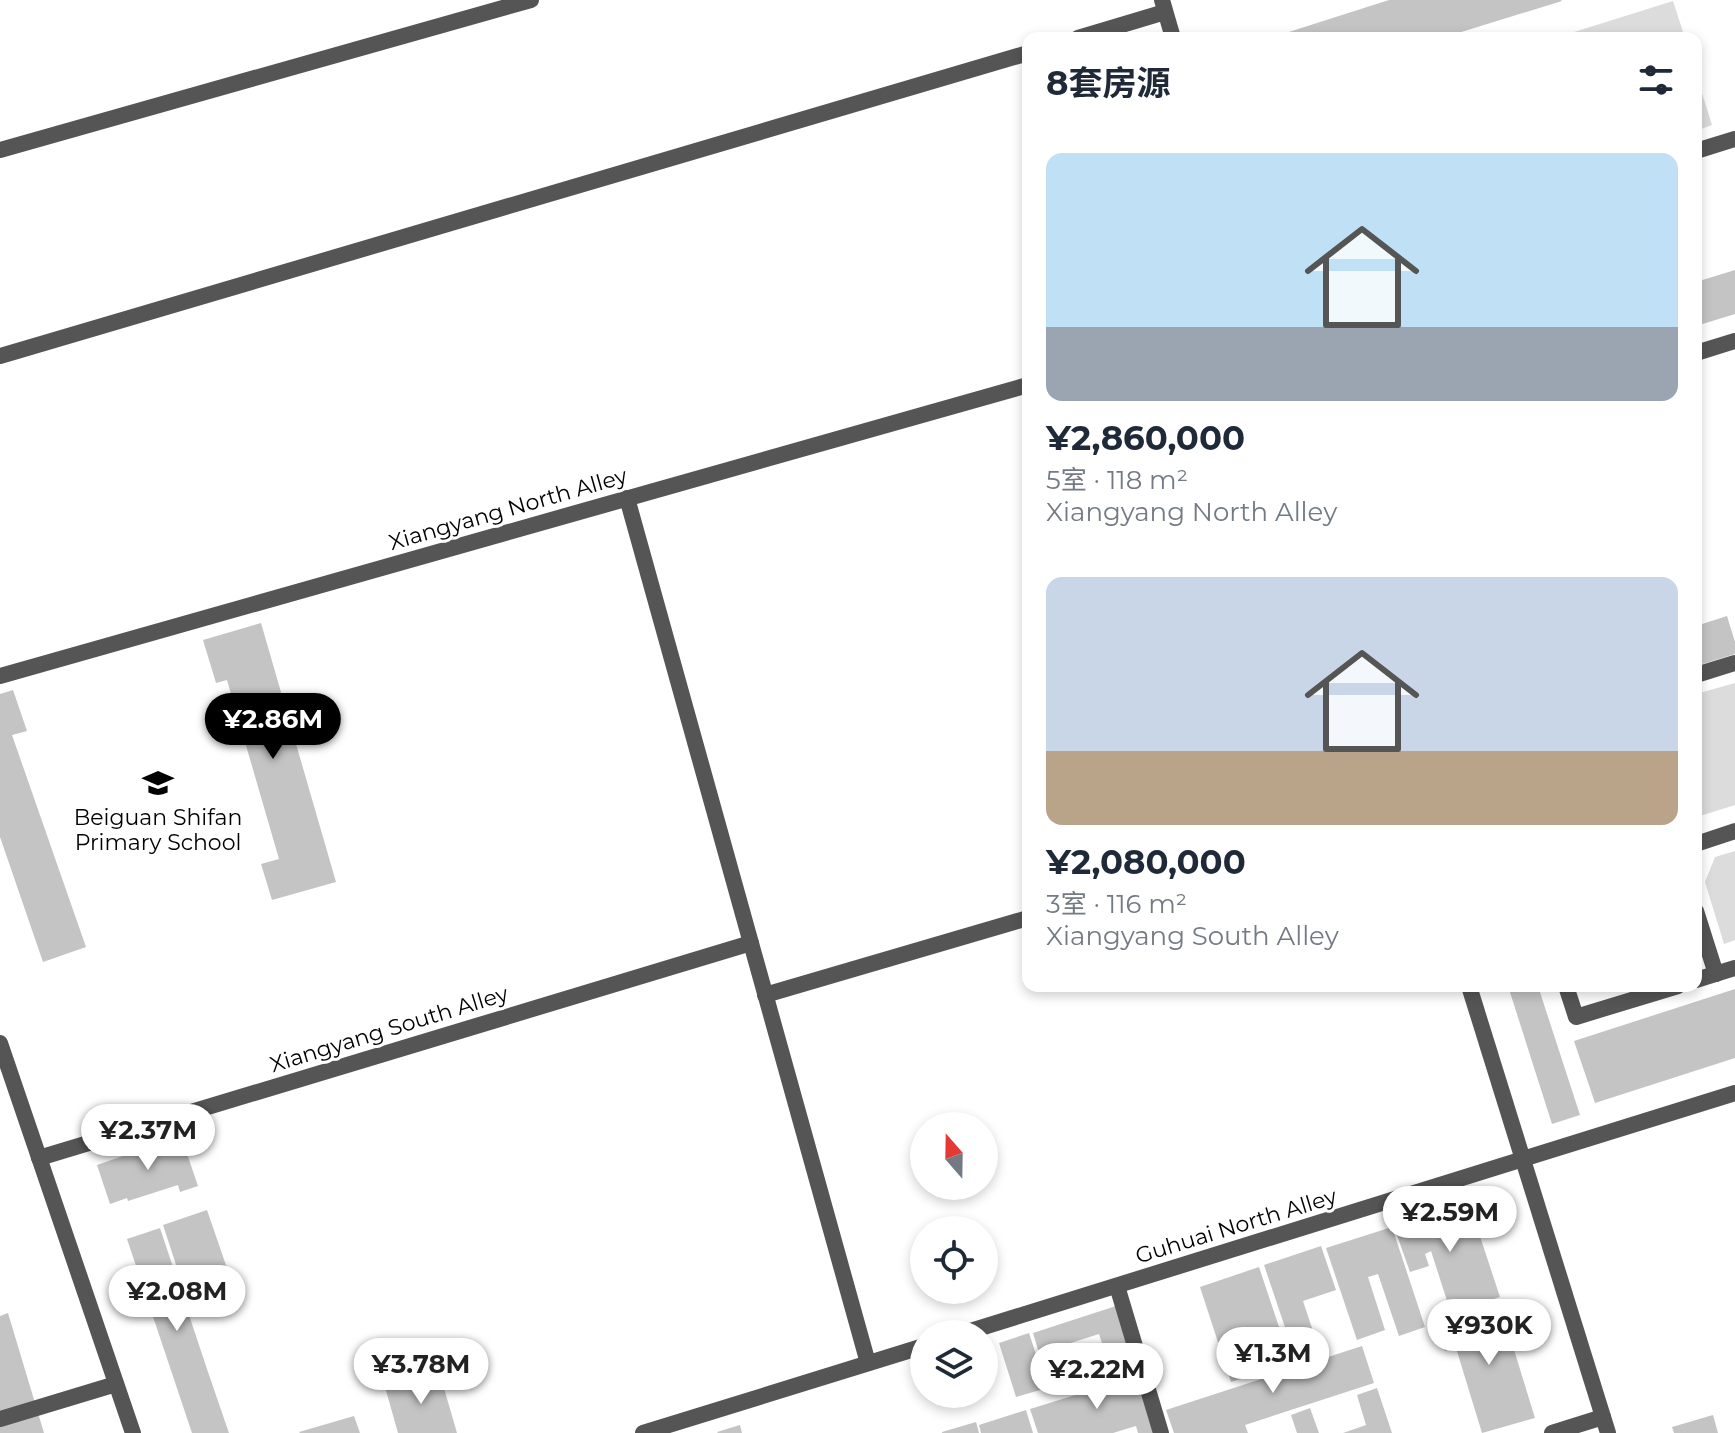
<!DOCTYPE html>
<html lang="zh">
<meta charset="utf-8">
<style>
body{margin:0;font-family:Montserrat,"Noto Sans SC",sans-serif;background:#f2f2f3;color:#1f2937;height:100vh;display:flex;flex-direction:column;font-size:30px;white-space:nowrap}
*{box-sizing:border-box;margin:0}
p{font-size:26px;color:#747a83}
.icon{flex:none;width:44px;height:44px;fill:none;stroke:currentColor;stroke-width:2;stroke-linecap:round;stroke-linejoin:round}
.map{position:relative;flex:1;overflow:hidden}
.panel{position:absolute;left:1022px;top:32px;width:680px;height:960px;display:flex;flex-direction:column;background:#fff;border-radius:16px;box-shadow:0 4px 12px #0003}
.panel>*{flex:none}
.needle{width:52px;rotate:340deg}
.fabs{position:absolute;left:910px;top:1112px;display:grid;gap:16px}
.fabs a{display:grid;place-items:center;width:88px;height:88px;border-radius:50%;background:#fff;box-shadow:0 4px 12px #0003;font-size:40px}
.price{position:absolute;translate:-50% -68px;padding:0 18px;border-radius:28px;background:#fff;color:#222;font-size:26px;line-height:52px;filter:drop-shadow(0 2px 4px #0008)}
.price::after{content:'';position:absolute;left:50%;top:48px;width:24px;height:18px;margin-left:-12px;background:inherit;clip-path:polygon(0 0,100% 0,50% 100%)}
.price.active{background:#000;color:#fff}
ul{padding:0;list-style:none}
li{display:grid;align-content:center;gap:16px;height:424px;padding:0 24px}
li span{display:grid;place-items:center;height:248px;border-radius:16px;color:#555}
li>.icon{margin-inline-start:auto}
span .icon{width:144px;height:144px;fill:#fffc;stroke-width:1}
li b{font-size:34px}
h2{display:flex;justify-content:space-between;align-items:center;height:96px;padding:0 24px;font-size:34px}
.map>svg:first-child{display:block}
</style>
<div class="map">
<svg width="1735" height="1433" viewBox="0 0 1735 1433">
<rect width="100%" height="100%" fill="#fff"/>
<g fill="#dcdcdc">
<polygon points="1673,1 1685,38 1555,38"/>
<polygon points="1696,74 1712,125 1696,131"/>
<polygon points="1735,683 1735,805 1700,816 1696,813 1696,694"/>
<polygon points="1735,851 1735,940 1724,944 1705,882 1715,857"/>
</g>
<g fill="#c4c4c4">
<polygon points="1389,0 1561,0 1562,1 1442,38 1270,38"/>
<polygon points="1735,270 1735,314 1696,326 1696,282"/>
<polygon points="1727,616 1735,642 1735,654 1696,666 1696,626"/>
<polygon points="261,623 336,882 272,900 261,864 279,859 227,680 216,683 203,640"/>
<polygon points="13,690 27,731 12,735 86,947 43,962 0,837 0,694"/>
<polygon points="1508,986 1538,986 1580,1115 1552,1124"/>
<polygon points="1735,989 1735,1058 1595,1103 1574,1041"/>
<polygon points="181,1136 198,1186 180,1192 178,1185 128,1201 127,1198 110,1204 97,1165"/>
<polygon points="1468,1200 1500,1297 1451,1313 1431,1251 1425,1254 1429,1266 1410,1272 1393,1224"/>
<polygon points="207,1210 228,1271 183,1286 163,1225"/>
<polygon points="1392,1227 1425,1327 1399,1336 1378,1274 1368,1277 1385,1330 1357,1340 1326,1248"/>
<polygon points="160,1228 208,1372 229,1433 192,1433 127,1239"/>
<polygon points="1321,1246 1336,1290 1303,1301 1320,1352 1296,1360 1264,1265"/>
<polygon points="1259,1267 1291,1363 1231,1382 1200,1287"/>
<polygon points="1500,1304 1535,1418 1482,1433 1456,1348 1445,1351 1436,1324"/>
<polygon points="1119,1305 1136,1360 1110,1368 1099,1334 1039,1353 1033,1333"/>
<polygon points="8,1313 44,1433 0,1433 0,1316"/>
<polygon points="1029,1333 1047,1388 1016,1397 999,1343"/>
<polygon points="1362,1346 1374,1383 1245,1425 1248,1433 1174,1433 1166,1410"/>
<polygon points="439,1371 457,1433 398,1433 385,1387"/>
<polygon points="1137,1376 1154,1433 1138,1433 1136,1426 1113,1433 1038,1433 1030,1409"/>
<polygon points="1377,1388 1392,1433 1343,1433 1366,1425 1357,1395"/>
<polygon points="1310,1408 1319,1433 1297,1433 1291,1415"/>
<polygon points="1026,1410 1033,1433 981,1433 979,1425"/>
<polygon points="1713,1415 1718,1433 1674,1433 1672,1427"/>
<polygon points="354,1416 360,1433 300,1433 299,1432"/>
<polygon points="976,1422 979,1433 942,1433 942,1432"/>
<polygon points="740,1425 742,1433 718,1433 717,1432"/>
</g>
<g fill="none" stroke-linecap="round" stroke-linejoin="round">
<g stroke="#555" stroke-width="16">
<polyline points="0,150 531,0"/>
<polyline points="1696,151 1735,139"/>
<polyline points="1696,675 1735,663"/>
<polyline points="1696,844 1735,831"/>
<polyline points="1696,911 1716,974"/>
<polyline points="1696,980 1735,968"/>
<polyline points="1566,986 1576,1017 1678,986"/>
<polyline points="1117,1286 1161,1433"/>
<polyline points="0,1419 116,1384"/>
</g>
<g stroke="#555" stroke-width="16">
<polyline points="1078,38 1165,12"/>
<polyline points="1696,353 1735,341"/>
<polyline points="0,356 1028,53"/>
<polyline points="627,498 868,1363"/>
<polyline points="0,676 1028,385"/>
<polyline points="765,995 1028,918"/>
<polyline points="39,1158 751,943"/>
<polyline points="961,1334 1735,1093"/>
<polyline points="643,1433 924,1346"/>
<polyline points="1552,1433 1603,1417"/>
</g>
<g stroke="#555" stroke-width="16">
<polyline points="1162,0 1173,38"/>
<polyline points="1469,986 1608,1433"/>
<polyline points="0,1043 133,1433"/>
</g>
</g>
<defs>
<g id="school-bare" transform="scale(2.4)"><path d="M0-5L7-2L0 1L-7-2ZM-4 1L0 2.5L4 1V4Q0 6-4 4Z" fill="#000" stroke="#fff" stroke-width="2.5" paint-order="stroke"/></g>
</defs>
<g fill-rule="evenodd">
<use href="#school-bare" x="158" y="783"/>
</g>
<g text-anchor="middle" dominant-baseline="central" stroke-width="6" stroke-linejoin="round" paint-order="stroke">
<g font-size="22" fill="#000" stroke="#fff">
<text transform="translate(508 509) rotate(-16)">Xiangyang North Alley</text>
<text transform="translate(389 1029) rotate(-17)">Xiangyang South Alley</text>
<text transform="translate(1236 1226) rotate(-17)">Guhuai North Alley</text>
</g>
<g font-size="22" fill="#000" stroke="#fff">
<text x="158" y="817">Beiguan Shifan<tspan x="158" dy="25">Primary School</tspan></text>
</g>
</g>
</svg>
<div class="fabs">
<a><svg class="needle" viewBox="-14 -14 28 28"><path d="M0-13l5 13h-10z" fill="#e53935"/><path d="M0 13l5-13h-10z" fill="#747a83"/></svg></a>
<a><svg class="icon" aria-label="locate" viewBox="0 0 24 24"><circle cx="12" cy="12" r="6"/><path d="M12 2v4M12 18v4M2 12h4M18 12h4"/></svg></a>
<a><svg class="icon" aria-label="layers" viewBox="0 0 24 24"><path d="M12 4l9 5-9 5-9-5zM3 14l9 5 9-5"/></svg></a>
</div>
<b class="price active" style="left:273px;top:761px">¥2.86M</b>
<b class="price" style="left:148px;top:1172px">¥2.37M</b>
<b class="price" style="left:1450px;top:1254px">¥2.59M</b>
<b class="price" style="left:177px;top:1333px">¥2.08M</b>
<b class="price" style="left:1489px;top:1367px">¥930K</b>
<b class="price" style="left:1273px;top:1395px">¥1.3M</b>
<b class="price" style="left:421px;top:1406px">¥3.78M</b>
<b class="price" style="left:1097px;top:1411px">¥2.22M</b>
<section class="panel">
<h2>8套房源<svg class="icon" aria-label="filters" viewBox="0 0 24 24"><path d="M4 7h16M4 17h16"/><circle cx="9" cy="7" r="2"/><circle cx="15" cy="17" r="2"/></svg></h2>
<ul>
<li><span style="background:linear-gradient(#bfe0f5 70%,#9aa5b1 0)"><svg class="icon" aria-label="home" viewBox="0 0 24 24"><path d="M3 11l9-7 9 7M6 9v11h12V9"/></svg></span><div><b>¥2,860,000</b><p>5室 · 118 m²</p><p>Xiangyang North Alley</p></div></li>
<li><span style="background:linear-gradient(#c9d6e8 70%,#b9a48a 0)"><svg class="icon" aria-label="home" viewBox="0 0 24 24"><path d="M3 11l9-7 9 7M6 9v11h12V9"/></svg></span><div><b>¥2,080,000</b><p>3室 · 116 m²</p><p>Xiangyang South Alley</p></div></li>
</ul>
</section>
</div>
